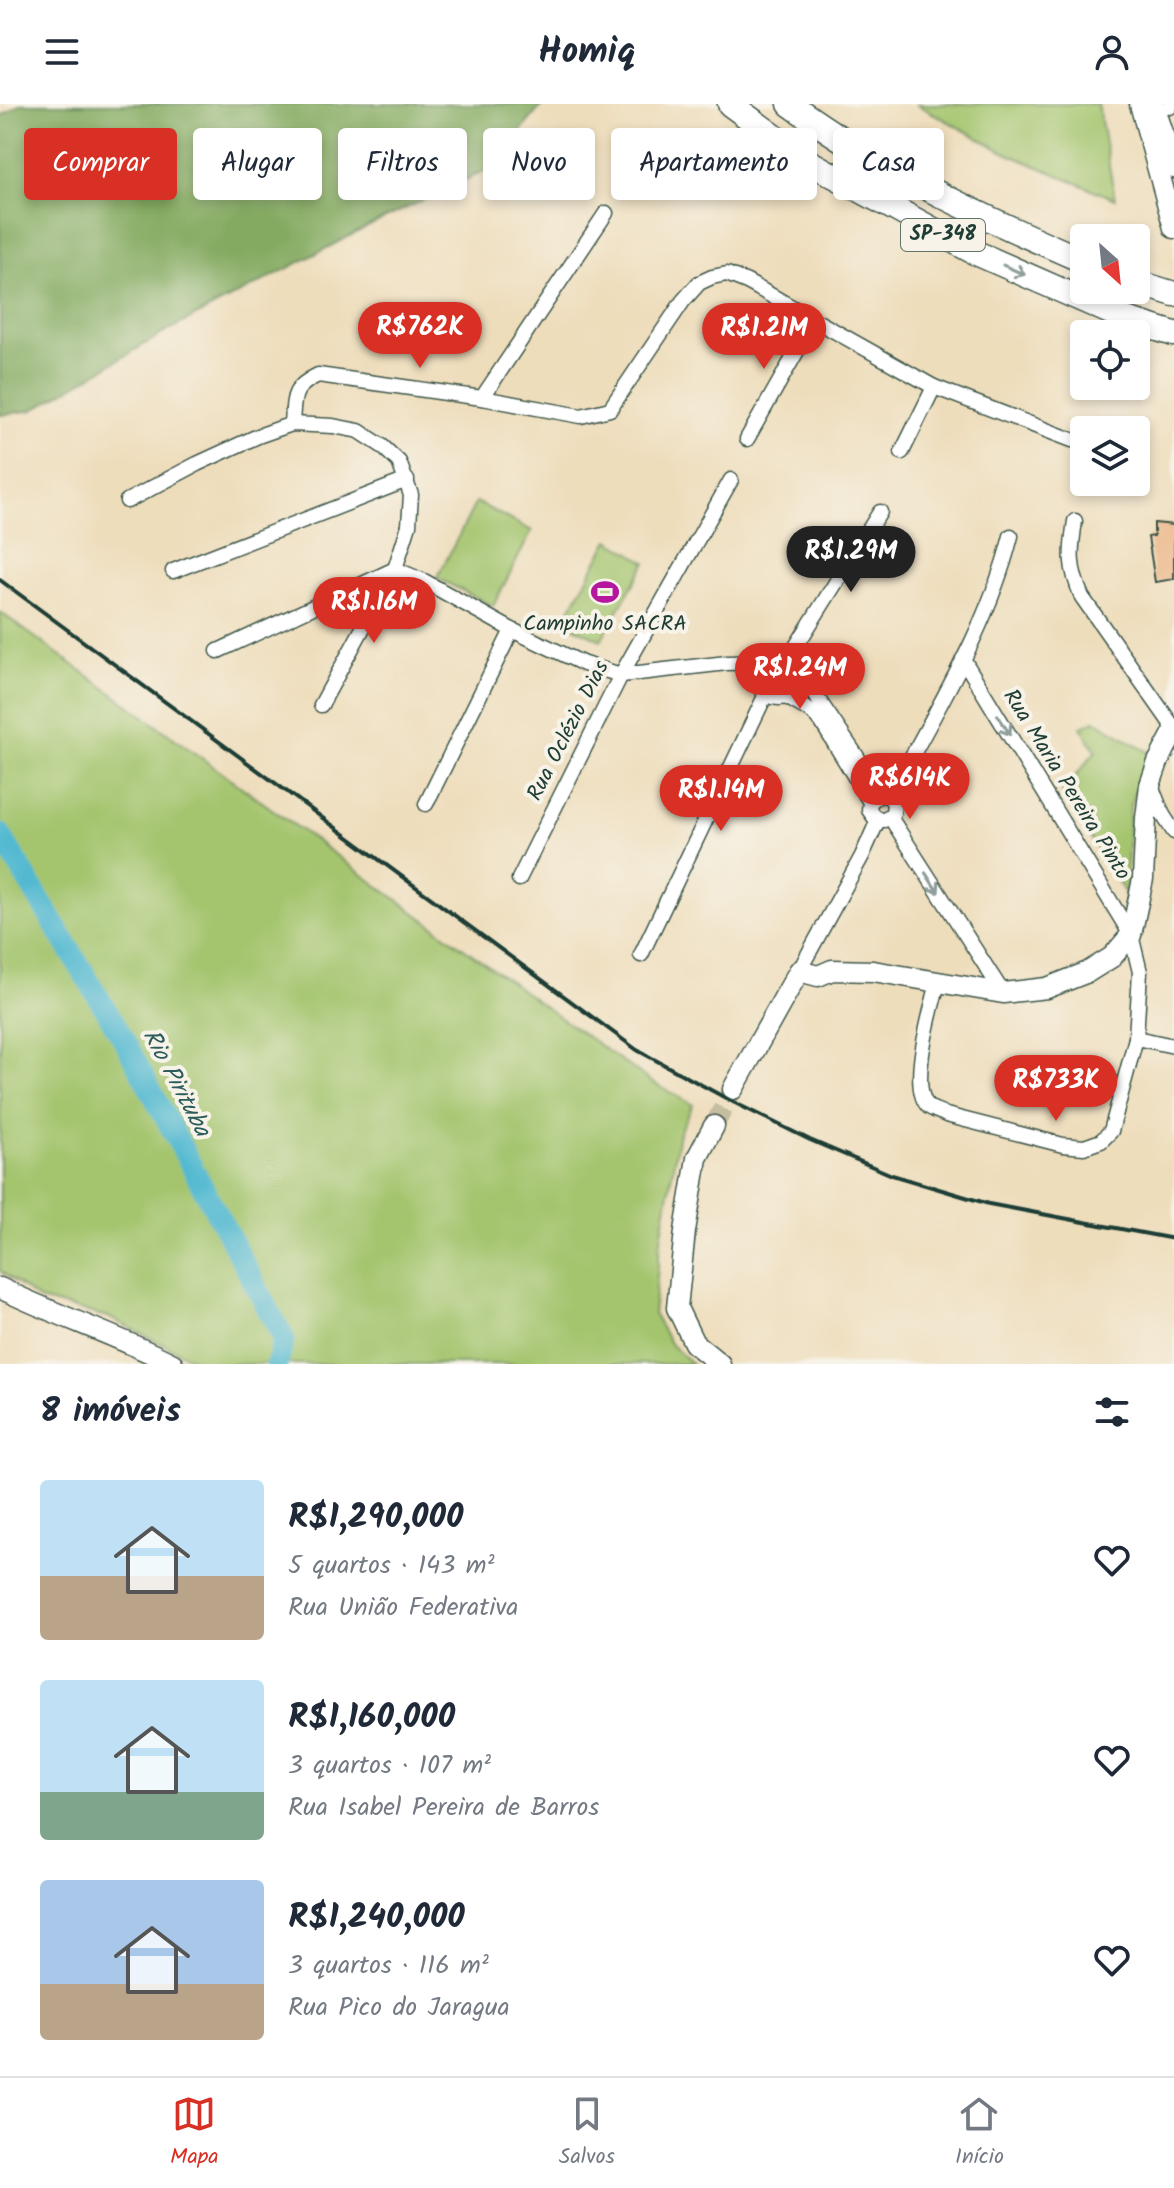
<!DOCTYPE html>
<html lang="pt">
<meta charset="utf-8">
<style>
body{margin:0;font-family:Kalam,sans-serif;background:#f2f2f3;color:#1f2937;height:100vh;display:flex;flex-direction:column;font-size:30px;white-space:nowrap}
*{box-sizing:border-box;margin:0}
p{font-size:26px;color:#747a83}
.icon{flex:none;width:44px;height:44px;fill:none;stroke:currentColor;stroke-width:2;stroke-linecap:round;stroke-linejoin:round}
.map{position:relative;height:1260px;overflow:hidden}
.details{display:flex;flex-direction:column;background:#fff;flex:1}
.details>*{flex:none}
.guide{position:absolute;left:24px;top:24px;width:1126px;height:72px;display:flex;gap:16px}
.needle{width:52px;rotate:153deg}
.buttons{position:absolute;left:1070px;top:120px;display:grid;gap:16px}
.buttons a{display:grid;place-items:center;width:80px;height:80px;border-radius:8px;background:#fff;box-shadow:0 4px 12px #0003;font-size:40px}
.price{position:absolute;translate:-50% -68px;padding:0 18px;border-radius:28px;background:#d93025;color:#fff;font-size:26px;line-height:52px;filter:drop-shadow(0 2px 4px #0008)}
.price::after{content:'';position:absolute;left:50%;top:48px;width:24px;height:18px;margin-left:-12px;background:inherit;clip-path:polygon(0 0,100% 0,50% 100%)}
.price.current{background:#222;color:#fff}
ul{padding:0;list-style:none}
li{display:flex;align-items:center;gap:24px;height:200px;padding:0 40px}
li span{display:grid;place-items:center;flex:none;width:224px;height:160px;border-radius:8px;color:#555}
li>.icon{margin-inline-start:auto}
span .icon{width:96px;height:96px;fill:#fffc;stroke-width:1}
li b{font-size:34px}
h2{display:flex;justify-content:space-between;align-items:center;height:96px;padding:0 40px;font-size:34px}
.chip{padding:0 28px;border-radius:8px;background:#fff;box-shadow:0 4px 12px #0003;font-size:28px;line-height:72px}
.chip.current{background:#d93025;color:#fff}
header{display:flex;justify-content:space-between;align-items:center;height:104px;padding:0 40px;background:#fff;font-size:36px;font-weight:700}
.dock{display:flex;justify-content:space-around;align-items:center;height:112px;border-top:2px solid #e0e1e3;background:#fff;font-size:22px;color:#747a83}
.dock a{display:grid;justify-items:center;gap:4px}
.dock .current{color:#d93025}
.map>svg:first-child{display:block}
</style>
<header><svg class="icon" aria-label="menu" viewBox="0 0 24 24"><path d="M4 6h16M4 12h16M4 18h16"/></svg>Homiq<svg class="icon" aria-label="person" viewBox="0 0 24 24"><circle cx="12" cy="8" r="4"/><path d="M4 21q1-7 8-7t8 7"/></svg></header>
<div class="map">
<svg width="1174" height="1260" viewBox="0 0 1174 1260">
<rect width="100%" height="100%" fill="#f7f3e8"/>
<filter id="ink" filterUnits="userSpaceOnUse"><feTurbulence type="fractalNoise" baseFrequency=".0125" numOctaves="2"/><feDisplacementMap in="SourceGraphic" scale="16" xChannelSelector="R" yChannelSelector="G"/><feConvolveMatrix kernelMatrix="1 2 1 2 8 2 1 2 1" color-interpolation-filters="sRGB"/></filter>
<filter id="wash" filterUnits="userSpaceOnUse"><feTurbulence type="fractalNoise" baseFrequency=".006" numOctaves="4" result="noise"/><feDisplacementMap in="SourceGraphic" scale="32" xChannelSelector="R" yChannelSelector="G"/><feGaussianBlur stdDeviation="1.8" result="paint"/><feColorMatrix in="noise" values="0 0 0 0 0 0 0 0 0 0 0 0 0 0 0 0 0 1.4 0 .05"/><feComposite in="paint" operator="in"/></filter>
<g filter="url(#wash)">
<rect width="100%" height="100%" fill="#edb"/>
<g fill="#a4c56e" stroke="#628151" stroke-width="2">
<polygon points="916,0 1098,0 1115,95 1006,49"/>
<polygon points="476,398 532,427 493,502 437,474"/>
<polygon points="609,436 646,458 601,536 563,518"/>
<polygon points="0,508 548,905 650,977 693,1001 679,1028 661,1135 653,1210 671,1241 692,1260 203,1260 108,1213 39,1196 0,1167"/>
<circle cx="779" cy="573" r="17"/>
<polygon points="1095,616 1150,649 1130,701 1126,791 1062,688 1096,647 1081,623"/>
</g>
<polygon fill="#83aa61" stroke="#51744a" stroke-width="2" points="20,0 543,0 491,64 371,121 171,225 33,306 0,311 0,13"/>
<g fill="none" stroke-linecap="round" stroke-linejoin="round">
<polyline stroke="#53b9d1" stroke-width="22" points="0,730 124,936 284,1235 277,1260"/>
</g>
<g id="blocks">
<polygon fill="#ebb484" points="1154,419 1174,421 1174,475 1155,478 1148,433 1154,432"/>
</g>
</g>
<g filter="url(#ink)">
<use href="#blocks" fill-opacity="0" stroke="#3e5548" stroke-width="2"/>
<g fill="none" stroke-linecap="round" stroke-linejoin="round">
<polyline stroke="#c5bda0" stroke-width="20" stroke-dasharray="20 10" stroke-linecap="butt" points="714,1022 733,985"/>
<g stroke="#3e5548" stroke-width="17">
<g id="street">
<polyline points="1170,3 1170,0"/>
<polyline points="482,294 606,109"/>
<path d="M292,320C294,293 291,284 318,271L482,294L581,312L610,305L683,197L699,179L712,173L727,170L747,178L934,283L1072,336"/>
<polyline points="747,335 814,217"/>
<polyline points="902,348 934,283"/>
<polyline points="127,397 197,360 258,332 292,320 333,322 359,327 382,342 399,358 411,391 409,421 395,465 321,601"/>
<path d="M1075,417C1070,449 1069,463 1082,493L1174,624"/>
<polyline points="173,467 407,376"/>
<polyline points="218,547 395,465 424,477 512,526 584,560 621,571 727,559 762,558"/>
<circle cx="779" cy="572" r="22"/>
<polyline points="790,552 880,408"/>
<polyline points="801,570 883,691"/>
<polyline points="786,593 812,608 821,617 870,698 869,706 874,713 884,716 893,709 894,698 887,691 878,692 870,698"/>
<polyline points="1151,682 1163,711 1174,728"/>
<path d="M890,693C934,609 988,524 1011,432"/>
<polyline points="426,700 512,526"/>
<polyline points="890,713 1003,889"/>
<polyline points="519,775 621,571 731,376"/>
<polyline points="641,851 766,590"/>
<polyline points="799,867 862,752 878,716"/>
<path d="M938,878C932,905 907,984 929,1003C933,1006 941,1008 946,1011L1063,1041L1084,1043L1101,1037L1111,1027L1136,934L1140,868L1131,831L963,555"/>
<polyline points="1136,934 1174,942"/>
</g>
</g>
<g stroke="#3e5548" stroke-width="23">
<g id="secondary">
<polyline points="1140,0 1174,124"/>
<polyline points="1155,4 1174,64"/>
<polyline points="733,985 799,867 818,872 832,866 873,867 1003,889 1047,884 1088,868 1112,853 1131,831 1143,775 1146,714 1150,681 1158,658 1174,628"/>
<polyline points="714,1022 697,1054 685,1127 677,1204 694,1239 720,1260"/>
<path d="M0,1184C57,1212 117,1231 173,1260"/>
</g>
</g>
<g stroke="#3e5548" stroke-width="27">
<g id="highway">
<polyline points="730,0 809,58 974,148 1126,215 1174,230"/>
<path d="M790,0C880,66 982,113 1084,157"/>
<polyline points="1136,178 1174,190"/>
</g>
</g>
<use href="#street" stroke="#fff" stroke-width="14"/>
<use href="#secondary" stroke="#fff" stroke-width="20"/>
<use href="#highway" stroke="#fff" stroke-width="24"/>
<polyline stroke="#1f3d34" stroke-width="4" points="0,476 637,946 733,998 810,1036 892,1071 989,1100 1174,1135"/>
</g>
<defs><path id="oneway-shaft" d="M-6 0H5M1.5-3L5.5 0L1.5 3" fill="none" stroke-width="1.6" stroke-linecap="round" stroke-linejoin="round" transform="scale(2)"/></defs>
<g stroke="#8f9e9a">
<use href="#oneway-shaft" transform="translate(1014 166) rotate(24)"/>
<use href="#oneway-shaft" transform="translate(1004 621) rotate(58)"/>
<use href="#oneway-shaft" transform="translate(932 779) rotate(57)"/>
</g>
</g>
<defs>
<g id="stadium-bare" transform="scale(2.16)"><path d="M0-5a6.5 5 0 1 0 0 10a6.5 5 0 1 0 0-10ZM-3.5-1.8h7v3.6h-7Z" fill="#b5179e" stroke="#f7f3e8" stroke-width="2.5" paint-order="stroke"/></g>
</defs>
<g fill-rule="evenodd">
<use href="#stadium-bare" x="605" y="488"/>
</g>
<g text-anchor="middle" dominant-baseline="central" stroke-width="8" stroke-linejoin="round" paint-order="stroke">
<rect fill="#f7f3e8" stroke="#60746a" stroke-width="2" x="901" y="115" width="84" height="32" rx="6"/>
<g font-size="20" font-weight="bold" fill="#1f3d34">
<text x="943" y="131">SP-348</text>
</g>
<g font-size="22" fill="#1f3d34" stroke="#f7f3e8">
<text x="605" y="520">Campinho SACRA</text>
</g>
<g font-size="22" fill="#1f3d34" stroke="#f7f3e8">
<text transform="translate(569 627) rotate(-63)">Rua Oclézio Dias</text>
<text transform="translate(1066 681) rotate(58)">Rua Maria Pereira Pinto</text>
</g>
<g font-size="24" font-style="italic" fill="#2c5c5b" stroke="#f7f3e8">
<text transform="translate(176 979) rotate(62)">Rio Pirituba</text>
</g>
</g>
</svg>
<div class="buttons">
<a><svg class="needle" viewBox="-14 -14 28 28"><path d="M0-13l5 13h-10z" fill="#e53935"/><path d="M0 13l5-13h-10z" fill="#747a83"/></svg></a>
<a><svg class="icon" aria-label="locate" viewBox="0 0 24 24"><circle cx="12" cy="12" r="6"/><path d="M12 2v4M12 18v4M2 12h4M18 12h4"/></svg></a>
<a><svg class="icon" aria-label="layers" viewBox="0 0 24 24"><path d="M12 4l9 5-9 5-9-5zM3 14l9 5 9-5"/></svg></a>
</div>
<b class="price" style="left:420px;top:266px">R$762K</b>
<b class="price" style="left:764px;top:267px">R$1.21M</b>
<b class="price current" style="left:851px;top:490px">R$1.29M</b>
<b class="price" style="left:374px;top:541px">R$1.16M</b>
<b class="price" style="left:800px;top:607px">R$1.24M</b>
<b class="price" style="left:910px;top:717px">R$614K</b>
<b class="price" style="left:721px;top:729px">R$1.14M</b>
<b class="price" style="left:1056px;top:1019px">R$733K</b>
<div class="guide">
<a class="chip current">Comprar</a>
<a class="chip">Alugar</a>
<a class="chip">Filtros</a>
<a class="chip">Novo</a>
<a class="chip">Apartamento</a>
<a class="chip">Casa</a>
</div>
</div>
<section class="details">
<h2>8 imóveis<svg class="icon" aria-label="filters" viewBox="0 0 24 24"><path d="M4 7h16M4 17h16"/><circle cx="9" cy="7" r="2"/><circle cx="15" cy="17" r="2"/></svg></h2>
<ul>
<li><span style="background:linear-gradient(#bfe0f5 60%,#b9a48a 0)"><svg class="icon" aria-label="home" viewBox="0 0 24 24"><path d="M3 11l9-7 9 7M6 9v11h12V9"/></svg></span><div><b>R$1,290,000</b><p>5 quartos · 143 m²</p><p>Rua União Federativa</p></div><svg class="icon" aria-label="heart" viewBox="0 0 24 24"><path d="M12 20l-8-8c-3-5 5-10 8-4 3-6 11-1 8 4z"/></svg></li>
<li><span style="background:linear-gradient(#bfe0f5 70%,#7fa58c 0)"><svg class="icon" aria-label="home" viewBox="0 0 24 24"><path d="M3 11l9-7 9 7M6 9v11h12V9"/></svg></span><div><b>R$1,160,000</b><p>3 quartos · 107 m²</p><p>Rua Isabel Pereira de Barros</p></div><svg class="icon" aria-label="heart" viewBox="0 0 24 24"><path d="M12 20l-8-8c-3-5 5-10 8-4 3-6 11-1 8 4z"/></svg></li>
<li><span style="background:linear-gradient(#a9c7e8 65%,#b9a48a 0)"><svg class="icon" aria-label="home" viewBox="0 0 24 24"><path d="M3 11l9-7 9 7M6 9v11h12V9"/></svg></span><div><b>R$1,240,000</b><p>3 quartos · 116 m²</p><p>Rua Pico do Jaragua</p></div><svg class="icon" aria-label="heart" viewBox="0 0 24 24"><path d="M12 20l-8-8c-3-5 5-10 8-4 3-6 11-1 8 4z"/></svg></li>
</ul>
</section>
<nav class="dock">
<a class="current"><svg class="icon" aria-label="map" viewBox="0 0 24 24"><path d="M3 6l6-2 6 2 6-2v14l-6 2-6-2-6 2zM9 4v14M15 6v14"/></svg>Mapa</a>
<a><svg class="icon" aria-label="saved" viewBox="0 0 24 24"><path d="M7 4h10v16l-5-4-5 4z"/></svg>Salvos</a>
<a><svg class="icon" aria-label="home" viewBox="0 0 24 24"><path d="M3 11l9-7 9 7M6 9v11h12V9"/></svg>Início</a>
</nav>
